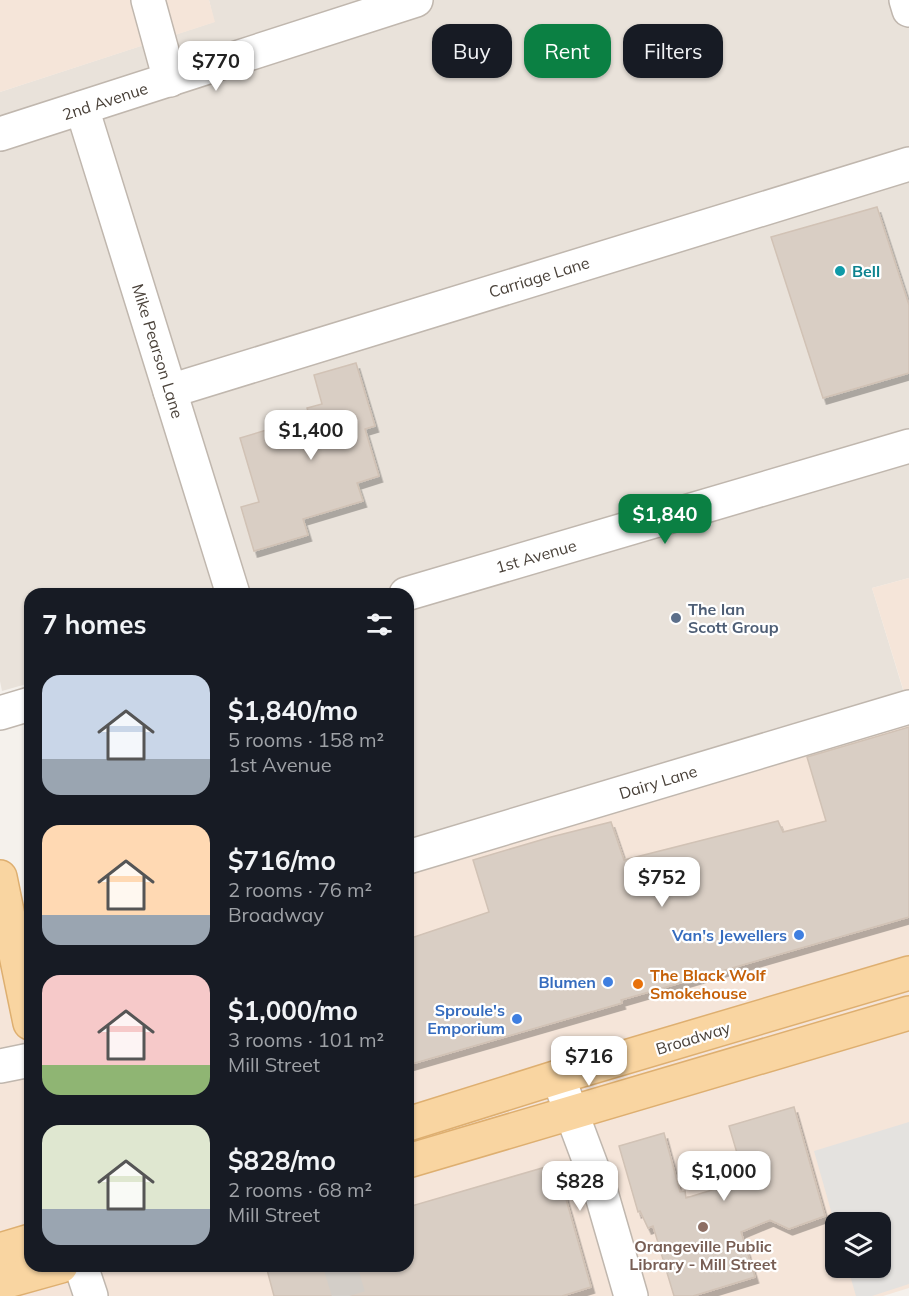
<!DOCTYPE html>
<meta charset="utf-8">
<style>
body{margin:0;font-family:Mulish,sans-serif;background:#242831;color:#f1f3f6;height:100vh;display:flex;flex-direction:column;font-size:22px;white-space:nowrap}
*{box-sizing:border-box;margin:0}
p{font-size:20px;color:#9ea1a6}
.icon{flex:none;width:33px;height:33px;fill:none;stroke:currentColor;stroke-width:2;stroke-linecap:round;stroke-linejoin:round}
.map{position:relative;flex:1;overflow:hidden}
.panel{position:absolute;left:24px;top:588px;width:390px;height:684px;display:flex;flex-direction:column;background:#171b24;border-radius:18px;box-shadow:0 2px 4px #0004}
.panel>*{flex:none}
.hud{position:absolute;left:432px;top:24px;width:387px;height:54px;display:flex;gap:12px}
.buttons{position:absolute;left:825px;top:1212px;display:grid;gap:12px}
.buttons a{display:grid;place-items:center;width:66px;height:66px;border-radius:12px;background:#171b24;box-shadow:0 2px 4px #0004;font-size:30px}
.price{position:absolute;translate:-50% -51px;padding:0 14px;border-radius:12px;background:#fff;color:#222;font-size:20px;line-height:39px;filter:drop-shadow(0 2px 3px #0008)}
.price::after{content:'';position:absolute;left:50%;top:36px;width:18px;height:14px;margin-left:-9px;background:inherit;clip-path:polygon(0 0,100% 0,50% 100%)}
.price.selected{background:#0b8043;color:#fff}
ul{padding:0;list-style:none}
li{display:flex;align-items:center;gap:18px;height:150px;padding:0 18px}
li span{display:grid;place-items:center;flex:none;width:168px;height:120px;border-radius:18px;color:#555}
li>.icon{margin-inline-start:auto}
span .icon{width:72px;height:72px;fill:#fffc;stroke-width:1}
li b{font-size:26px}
h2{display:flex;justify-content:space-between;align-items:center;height:72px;padding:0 18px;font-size:26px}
.tag{padding:0 21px;border-radius:18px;background:#171b24;box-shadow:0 2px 4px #0004;font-size:21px;line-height:54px}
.tag.selected{background:#0b8043;color:#fff}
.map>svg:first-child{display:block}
</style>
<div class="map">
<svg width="909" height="1296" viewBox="0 0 909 1296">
<defs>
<filter id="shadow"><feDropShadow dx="3.5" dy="6" stdDeviation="0" flood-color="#0004"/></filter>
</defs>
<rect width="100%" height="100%" fill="#f5f1ec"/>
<polygon fill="#e9e2da" points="209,0 909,0 909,578 872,588 904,693 408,843 408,594 30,594 30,683 2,691 0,681 0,92 214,22"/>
<g fill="#f5e5d9" fill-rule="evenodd">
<polygon points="0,0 209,0 215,22 0,92"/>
<path d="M909,578V1288L883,1296H0V943L30,936V1266H408V843L904,692L872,588ZM836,1222H880V1268H836Z"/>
</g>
<polygon fill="#e4e2df" points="909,1122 909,1284 872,1296 856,1296 848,1268 880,1268 880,1222 836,1222 835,1225 814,1151"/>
<g fill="#d9cec4" stroke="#d1c2b5" stroke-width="1.5" filter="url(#shadow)">
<polygon points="877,207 909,305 909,373 823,398 771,237"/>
<polygon points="356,363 375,426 365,429 379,476 357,483 363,501 303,519 308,535 254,551 241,507 259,502 240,438 310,417 307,408 322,404 314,375"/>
<polygon points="909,727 909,917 621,1000 622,1003 408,1065 408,939 489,912 473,860 551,837 611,822 624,860 778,821 783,832 826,821 807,757"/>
<polygon points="794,1107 825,1216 789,1229 770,1220 741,1232 755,1277 693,1296 674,1296 653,1226 648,1228 640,1211 638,1212 619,1146 664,1133 680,1192 685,1191 686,1198 745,1180 729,1126"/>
<polygon points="556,1164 591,1287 562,1296 274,1296 266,1266 408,1266 408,1207"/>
</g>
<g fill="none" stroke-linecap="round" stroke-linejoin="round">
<polyline stroke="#d3cec8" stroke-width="33" stroke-dasharray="33 16" stroke-linecap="butt" points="340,1266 349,1296"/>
<g stroke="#c0b7ae" stroke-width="36">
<g id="minor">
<polyline points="148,0 170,80"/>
<polyline points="906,0 909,10"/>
<polyline points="82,108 233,594"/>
<polyline points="0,134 416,0"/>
<polyline points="170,391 909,164"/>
<polyline points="406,594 909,446"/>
<polyline points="0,713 30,704"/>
<polyline points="408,857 909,707"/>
<polyline points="0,1066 30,1060"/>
<polyline points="558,1077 600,1189 631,1296"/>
<polyline points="81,1266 91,1296"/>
</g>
</g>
<g stroke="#deaf70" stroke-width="36">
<g id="major">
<polyline points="0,877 30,1023"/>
<polyline points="408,1124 558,1077 909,973"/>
<polyline points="408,1161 909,1013"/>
<polyline points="0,1250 30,1241"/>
<polyline points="0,1283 61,1266"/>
</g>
</g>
<use href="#minor" stroke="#fff" stroke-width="33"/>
<use href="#major" stroke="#f9d5a1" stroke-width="33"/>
</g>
<circle fill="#0f9aa8" stroke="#fff" stroke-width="2" cx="840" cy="271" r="6"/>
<circle fill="#5c6f8a" stroke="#fff" stroke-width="2" cx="676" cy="618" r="6"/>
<g fill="#3f7fe0" stroke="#fff" stroke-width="2">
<circle cx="799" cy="935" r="6"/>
<circle cx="608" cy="982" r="6"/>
<circle cx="517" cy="1019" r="6"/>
</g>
<circle fill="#e8710a" stroke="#fff" stroke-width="2" cx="638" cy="984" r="6"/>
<circle fill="#8d6e63" stroke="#fff" stroke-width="2" cx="703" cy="1227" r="6"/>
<g text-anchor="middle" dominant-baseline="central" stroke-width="4.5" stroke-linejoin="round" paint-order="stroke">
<g font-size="16" fill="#494139" stroke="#fff">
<text transform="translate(105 101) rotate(-18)">2nd Avenue</text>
<text transform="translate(539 277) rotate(-17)">Carriage Lane</text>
<text transform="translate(158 351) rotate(73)">Mike Pearson Lane</text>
<text transform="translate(536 556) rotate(-16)">1st Avenue</text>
<text transform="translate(658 782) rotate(-17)">Dairy Lane</text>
<text transform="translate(693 1038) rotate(-17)">Broadway</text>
</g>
<g font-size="16" font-weight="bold" fill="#0d838f" stroke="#fff" text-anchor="start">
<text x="852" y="271">Bell</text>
</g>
<g font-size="16" font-weight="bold" fill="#4e5e75" stroke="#fff" text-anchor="start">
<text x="688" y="609">The Ian<tspan x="688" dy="18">Scott Group</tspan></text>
</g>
<g font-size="16" font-weight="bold" fill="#366cbe" stroke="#fff" text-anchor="end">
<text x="787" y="935">Van's Jewellers</text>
<text x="596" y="982">Blumen</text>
<text x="505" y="1010">Sproule's<tspan x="505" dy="18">Emporium</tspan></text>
</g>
<g font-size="16" font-weight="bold" fill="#c56008" stroke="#fff" text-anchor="start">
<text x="650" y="975">The Black Wolf<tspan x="650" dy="18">Smokehouse</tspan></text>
</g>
<g font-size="16" font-weight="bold" fill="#785e54" stroke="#fff">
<text x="703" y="1246">Orangeville Public<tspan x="703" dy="18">Library - Mill Street</tspan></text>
</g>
</g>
</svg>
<div class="buttons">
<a><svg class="icon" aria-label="layers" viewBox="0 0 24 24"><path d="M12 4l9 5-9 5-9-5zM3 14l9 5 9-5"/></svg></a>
</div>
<b class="price" style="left:216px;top:92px">$770</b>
<b class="price" style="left:311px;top:461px">$1,400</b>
<b class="price selected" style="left:665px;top:545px">$1,840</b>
<b class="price" style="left:662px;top:908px">$752</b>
<b class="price" style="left:589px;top:1087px">$716</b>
<b class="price" style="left:724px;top:1202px">$1,000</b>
<b class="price" style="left:580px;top:1212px">$828</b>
<div class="hud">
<a class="tag">Buy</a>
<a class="tag selected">Rent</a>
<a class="tag">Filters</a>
</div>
<section class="panel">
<h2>7 homes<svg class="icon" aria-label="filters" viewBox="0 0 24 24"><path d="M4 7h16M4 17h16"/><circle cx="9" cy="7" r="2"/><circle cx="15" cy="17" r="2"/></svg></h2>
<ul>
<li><span style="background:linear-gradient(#c9d6e8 70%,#9aa5b1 0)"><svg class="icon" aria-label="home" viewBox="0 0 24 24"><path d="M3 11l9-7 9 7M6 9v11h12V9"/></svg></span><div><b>$1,840/mo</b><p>5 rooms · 158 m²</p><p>1st Avenue</p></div></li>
<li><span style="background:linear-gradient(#ffd9b3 75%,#9aa5b1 0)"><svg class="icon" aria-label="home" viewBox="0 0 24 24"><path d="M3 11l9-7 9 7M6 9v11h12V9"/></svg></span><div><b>$716/mo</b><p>2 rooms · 76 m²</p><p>Broadway</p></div></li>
<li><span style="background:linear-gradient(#f6c9c9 75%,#8fb573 0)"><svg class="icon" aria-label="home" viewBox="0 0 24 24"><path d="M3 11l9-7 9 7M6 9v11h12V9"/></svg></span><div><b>$1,000/mo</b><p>3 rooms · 101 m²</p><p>Mill Street</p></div></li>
<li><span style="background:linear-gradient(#dfe7d0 70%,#9aa5b1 0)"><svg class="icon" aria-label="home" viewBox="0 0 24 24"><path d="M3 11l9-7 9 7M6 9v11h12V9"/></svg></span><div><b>$828/mo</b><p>2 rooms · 68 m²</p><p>Mill Street</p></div></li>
</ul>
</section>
</div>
